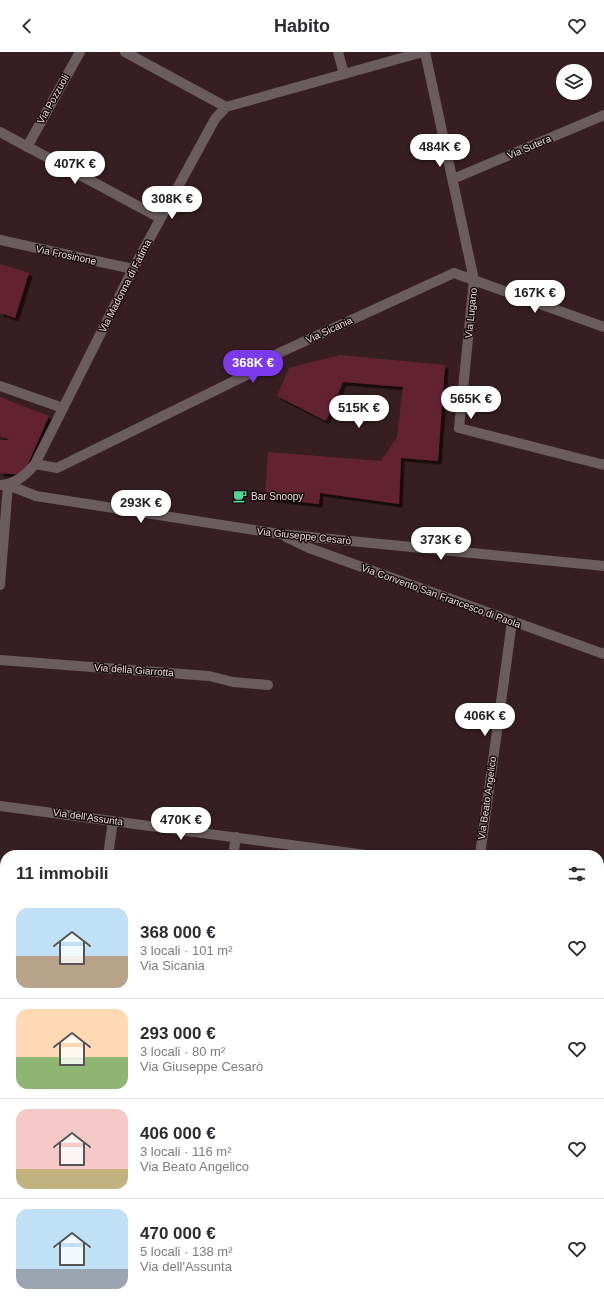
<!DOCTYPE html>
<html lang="it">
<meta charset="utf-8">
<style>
body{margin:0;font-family:Arial,sans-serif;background:#f7f7f7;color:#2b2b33;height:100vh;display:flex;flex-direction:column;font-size:15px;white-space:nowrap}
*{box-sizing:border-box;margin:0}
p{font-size:13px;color:#7c7c81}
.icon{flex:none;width:22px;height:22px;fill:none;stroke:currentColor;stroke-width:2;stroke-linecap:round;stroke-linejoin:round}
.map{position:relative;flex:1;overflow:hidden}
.details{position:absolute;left:0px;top:798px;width:604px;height:456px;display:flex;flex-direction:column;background:#fff;border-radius:16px 16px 0 0;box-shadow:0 1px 3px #0004}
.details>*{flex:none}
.fabs{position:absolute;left:556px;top:12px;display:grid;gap:8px}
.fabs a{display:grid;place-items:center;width:36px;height:36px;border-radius:50%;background:#fff;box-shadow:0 1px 3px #0004;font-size:20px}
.price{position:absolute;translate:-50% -34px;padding:0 9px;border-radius:14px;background:#fff;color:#222;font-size:13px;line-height:26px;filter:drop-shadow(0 1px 2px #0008)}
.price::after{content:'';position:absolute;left:50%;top:24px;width:12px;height:9px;margin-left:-6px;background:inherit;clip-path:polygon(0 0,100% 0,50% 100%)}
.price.current{background:#7c3aed;color:#fff}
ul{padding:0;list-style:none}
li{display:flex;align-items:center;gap:12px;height:100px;padding:0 16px}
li+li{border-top:1px solid #e1e1e2}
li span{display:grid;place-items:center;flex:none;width:112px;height:80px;border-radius:12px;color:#555}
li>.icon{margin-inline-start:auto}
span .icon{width:48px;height:48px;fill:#fffc;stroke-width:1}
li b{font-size:17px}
h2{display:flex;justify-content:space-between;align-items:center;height:48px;padding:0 16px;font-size:17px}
header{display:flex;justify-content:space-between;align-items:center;height:52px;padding:0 16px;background:#fff;font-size:18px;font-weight:600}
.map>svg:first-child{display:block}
</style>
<header><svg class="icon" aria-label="back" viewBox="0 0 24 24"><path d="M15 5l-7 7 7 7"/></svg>Habito<svg class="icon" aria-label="heart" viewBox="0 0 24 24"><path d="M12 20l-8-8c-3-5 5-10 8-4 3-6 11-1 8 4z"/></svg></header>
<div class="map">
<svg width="604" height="1254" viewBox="0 0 604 1254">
<defs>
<filter id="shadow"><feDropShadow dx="3.5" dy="3.5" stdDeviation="0" flood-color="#0009"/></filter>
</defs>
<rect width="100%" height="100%" fill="#371e22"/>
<polygon fill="#5a2f36" points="5,889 5,1053 0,1051 0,890"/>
<g fill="#622431" filter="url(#shadow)">
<polygon points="0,212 29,221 15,266 0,261"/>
<polygon points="340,303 445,313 438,409 401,406 399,452 320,441 319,452 265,446 268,400 381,409 397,385 403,335 343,330 326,369 277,344 289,316"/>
<polygon points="0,345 49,364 23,423 0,421 0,388 9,388 0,384"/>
<polygon points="5,1134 5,1173 0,1190 0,1136 4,1137"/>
<polygon points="195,1249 236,1249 235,1254 194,1254"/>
</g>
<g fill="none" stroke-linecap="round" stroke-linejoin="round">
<g stroke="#6b5d5f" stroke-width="10">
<polyline points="125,0 226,55"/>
<polyline points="338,0 344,22"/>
<polyline points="425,0 474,228 459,376 604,413"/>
<polyline points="0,80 160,166"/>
<polyline points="27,95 80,0"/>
<polyline points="453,127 604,63"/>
<polyline points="0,188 133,217"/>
<polyline points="0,334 63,356"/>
<polyline points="35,412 57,416 265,314 279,301 454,221 604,275"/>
<path d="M0,433C15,433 26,423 35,412L133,217L215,67L226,55L423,0"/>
<polyline points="8,433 36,444 280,482 604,514"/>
<polyline points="286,485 309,496 604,602"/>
<polyline points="0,533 8,433"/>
<polyline points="0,608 209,624 233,630 268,633"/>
<polyline points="0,754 366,803"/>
<polyline points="108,803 113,769"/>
<polyline points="233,803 236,785"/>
<polyline points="480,803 512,570"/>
<polyline points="599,834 604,835"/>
<polyline points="599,891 604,892"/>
<polyline points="599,1032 604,993"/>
<polyline points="0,1064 5,1065"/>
<polyline points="599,1230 604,1232"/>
<polyline points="256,1254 257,1249"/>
<polyline points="418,1254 418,1249"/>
<polyline points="569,1254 570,1249"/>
</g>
</g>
<defs>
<g id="cafe-bare" transform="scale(1.08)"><path d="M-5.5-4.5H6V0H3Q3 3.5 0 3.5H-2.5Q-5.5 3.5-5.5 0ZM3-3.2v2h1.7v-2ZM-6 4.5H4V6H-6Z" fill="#51d397" stroke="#170c0d" stroke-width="2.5" paint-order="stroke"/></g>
</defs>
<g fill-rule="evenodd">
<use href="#cafe-bare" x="240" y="444"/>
</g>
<g text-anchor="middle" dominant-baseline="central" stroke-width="3" stroke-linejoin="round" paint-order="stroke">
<g font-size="10" fill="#ecdadc" stroke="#170c0d">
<text transform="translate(53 47) rotate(-61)">Via Pozzuoli</text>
<text transform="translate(529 95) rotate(-23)">Via Sutera</text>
<text transform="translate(66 203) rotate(12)">Via Frosinone</text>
<text transform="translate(125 234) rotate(-63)">Via Madonna di Fatima</text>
<text transform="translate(471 261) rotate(-84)">Via Lugano</text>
<text transform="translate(329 278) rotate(-25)">Via Sicania</text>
<text transform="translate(304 484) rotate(6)">Via Giuseppe Cesarò</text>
<text transform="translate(441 544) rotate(20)">Via Convento San Francesco di Paola</text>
<text transform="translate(134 618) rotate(4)">Via della Giarrotta</text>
<text transform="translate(487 746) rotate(-82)">Via Beato Angelico</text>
<text transform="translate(88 765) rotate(8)">Via dell'Assunta</text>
</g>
<g font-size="10" fill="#ecdadc" stroke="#170c0d" text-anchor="start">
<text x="251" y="444">Bar Snoopy</text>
</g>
</g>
</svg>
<div class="fabs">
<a><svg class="icon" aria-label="layers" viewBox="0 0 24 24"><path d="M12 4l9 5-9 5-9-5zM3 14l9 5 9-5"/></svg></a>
</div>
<b class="price" style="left:440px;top:116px">484K €</b>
<b class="price" style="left:75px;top:133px">407K €</b>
<b class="price" style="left:172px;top:168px">308K €</b>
<b class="price" style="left:535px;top:262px">167K €</b>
<b class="price current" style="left:253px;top:332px">368K €</b>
<b class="price" style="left:471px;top:368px">565K €</b>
<b class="price" style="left:359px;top:377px">515K €</b>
<b class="price" style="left:141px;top:472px">293K €</b>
<b class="price" style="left:441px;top:509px">373K €</b>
<b class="price" style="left:485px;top:685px">406K €</b>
<b class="price" style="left:181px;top:789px">470K €</b>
<section class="details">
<h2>11 immobili<svg class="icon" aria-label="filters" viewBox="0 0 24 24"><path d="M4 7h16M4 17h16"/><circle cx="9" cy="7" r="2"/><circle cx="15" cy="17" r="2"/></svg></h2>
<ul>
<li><span style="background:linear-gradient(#bfe0f5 60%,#b9a48a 0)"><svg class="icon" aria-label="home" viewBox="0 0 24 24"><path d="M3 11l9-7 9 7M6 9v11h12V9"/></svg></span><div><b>368 000 €</b><p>3 locali · 101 m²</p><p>Via Sicania</p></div><svg class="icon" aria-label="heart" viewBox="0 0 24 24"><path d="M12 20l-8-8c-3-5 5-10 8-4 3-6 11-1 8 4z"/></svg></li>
<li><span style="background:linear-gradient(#ffd9b3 60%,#8fb573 0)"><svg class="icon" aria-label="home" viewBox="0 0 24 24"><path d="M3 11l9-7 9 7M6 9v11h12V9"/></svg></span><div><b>293 000 €</b><p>3 locali · 80 m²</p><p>Via Giuseppe Cesarò</p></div><svg class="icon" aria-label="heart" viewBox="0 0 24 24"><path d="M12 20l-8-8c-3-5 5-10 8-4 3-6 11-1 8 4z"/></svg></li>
<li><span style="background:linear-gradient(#f6c9c9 75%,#c2b280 0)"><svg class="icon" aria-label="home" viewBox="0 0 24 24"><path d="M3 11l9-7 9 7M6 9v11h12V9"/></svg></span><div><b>406 000 €</b><p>3 locali · 116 m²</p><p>Via Beato Angelico</p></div><svg class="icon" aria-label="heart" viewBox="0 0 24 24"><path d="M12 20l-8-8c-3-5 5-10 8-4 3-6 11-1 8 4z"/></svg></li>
<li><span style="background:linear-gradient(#bfe0f5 75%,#9aa5b1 0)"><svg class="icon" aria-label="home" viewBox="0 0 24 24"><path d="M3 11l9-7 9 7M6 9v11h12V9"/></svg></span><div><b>470 000 €</b><p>5 locali · 138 m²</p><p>Via dell'Assunta</p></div><svg class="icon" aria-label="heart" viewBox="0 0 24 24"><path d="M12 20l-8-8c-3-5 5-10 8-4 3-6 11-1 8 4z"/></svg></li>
</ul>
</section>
</div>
